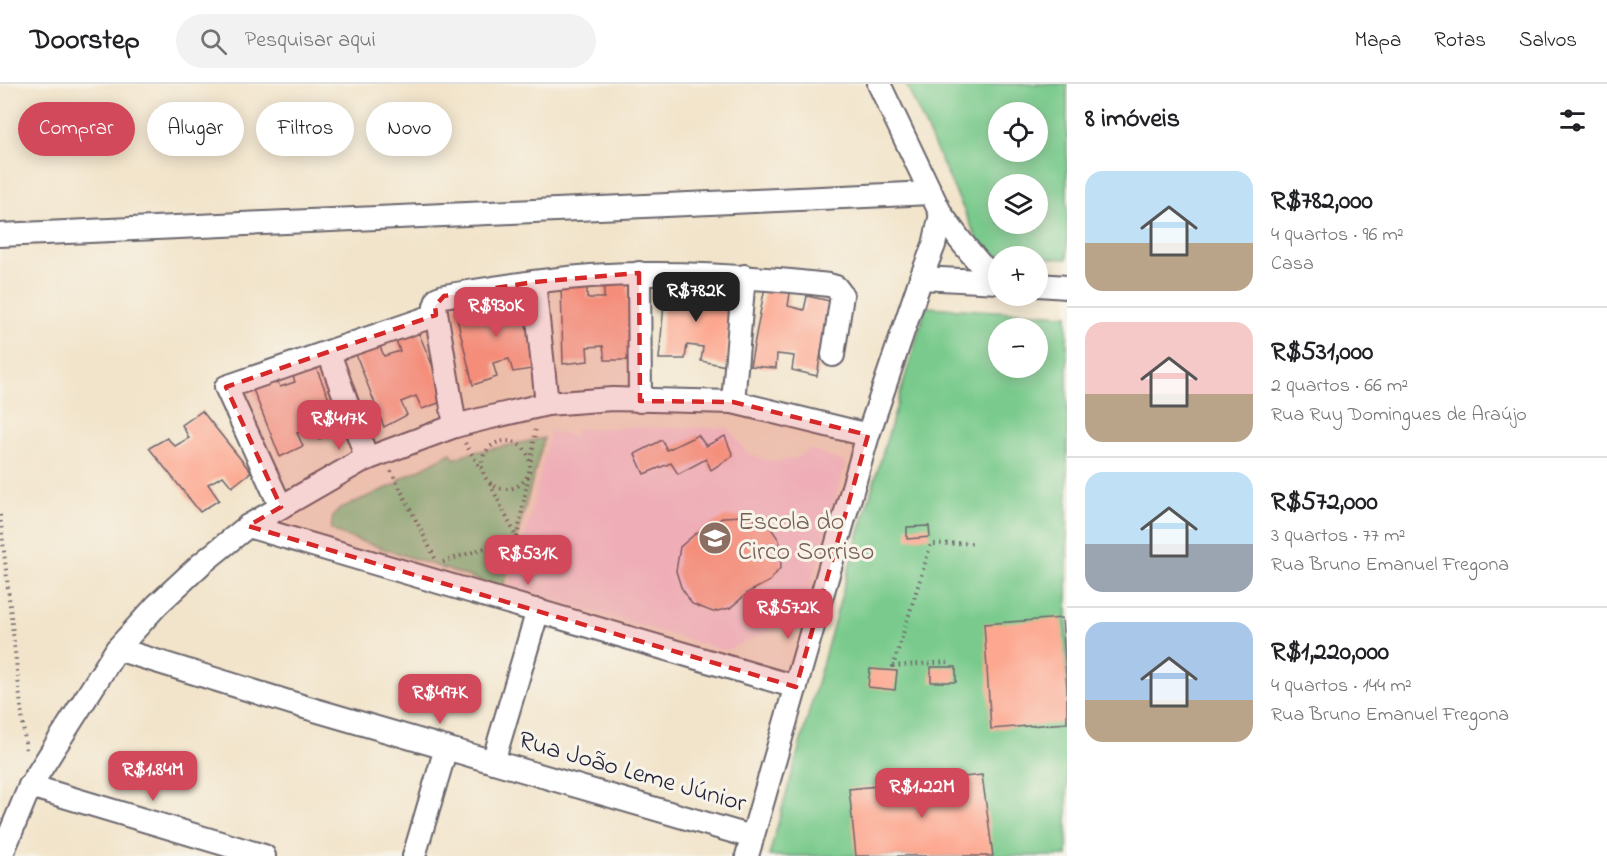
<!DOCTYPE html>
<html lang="pt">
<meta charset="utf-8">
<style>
body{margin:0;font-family:"Indie Flower",sans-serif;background:#f2f2f2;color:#202124;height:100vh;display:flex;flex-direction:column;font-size:22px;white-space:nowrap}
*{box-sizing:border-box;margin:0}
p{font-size:20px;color:#757577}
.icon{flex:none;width:33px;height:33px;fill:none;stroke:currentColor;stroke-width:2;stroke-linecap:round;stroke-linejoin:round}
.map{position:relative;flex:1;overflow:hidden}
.details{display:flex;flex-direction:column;background:#fff;width:540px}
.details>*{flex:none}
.guide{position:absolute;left:18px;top:18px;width:570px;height:54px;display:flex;gap:12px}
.buttons{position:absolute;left:988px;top:18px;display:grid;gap:12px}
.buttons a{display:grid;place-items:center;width:60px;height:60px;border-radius:50%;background:#fff;box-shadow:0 3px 15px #0003;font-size:30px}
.price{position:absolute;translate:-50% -51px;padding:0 14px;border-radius:12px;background:#d1495b;color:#fff;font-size:20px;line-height:39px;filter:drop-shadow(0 2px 3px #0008)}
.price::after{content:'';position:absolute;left:50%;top:36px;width:18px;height:14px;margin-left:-9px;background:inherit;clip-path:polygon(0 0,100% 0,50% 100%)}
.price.current{background:#222;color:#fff}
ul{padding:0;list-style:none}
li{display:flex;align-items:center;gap:18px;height:150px;padding:0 18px}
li+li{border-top:2px solid #e0e0e0}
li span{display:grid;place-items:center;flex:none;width:168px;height:120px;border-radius:18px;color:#555}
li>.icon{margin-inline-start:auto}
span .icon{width:72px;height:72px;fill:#fffc;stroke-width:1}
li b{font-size:26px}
h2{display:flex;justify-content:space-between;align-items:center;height:72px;padding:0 18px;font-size:26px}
.chip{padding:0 21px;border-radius:27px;background:#fff;box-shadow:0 3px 15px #0003;font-size:21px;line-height:54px}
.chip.current{background:#d1495b;color:#fff}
header{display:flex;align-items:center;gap:36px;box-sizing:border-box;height:84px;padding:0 30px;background:#fff;border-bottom:2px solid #e0e0e0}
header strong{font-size:28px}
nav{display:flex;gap:33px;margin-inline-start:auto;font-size:21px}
.search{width:420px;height:54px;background:#f2f2f2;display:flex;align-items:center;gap:15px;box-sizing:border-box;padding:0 21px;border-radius:33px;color:#757577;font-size:22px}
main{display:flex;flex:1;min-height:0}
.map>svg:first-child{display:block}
</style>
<header>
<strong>Doorstep</strong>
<div class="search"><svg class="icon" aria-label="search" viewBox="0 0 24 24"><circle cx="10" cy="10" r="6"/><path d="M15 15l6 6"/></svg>Pesquisar aqui</div>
<nav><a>Mapa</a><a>Rotas</a><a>Salvos</a></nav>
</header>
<main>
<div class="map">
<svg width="1067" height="772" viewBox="0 0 1067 772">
<rect width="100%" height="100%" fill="#f7f3e8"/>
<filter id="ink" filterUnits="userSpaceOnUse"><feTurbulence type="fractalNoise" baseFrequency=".0167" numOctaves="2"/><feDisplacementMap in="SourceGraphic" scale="12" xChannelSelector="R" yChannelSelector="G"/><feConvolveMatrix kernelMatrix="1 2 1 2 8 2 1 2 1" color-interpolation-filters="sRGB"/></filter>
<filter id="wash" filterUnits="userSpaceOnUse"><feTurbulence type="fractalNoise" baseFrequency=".008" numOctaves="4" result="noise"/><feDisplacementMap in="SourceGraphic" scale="24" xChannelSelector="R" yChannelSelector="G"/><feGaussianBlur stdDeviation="1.35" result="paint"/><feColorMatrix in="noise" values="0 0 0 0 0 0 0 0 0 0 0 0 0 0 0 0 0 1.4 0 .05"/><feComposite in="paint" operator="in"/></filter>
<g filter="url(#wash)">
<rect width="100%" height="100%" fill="#f2e4ca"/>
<polygon fill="#f5cfdb" points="634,343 729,344 747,369 763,375 781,377 796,374 810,365 846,379 799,543 786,540 725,567 509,502 527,445 550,347 573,352 576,345"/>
<g fill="#79ca8c" stroke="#4e7664" stroke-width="1.5" fill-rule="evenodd">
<path d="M906,0H1067V175L984,170ZM999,28H1038V68H999ZM999,100H1038V140H999Z"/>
<path d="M926,223L1067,231V772H769L858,452ZM999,244H1038V284H999Z"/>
<polygon points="544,354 503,504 342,451 331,445 333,432 341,424 399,399 399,396 451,369 455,375 465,370"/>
</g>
<g id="blocks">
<g fill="#fda790">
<polygon points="666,198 690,200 689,214 706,215 707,201 732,202 726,282 701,277 703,263 687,261 685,275 659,275"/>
<polygon points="561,200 587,201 587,214 604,214 604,201 627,200 631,276 605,276 603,262 587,263 588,277 563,280"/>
<polygon points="765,203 790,209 788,222 804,226 807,212 830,217 817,292 792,286 794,272 777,270 776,284 750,282"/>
<polygon points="519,209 538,284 513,288 509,275 493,279 497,293 473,301 454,222 479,218 483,231 499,228 496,215"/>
<polygon points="417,245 447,316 422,325 416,312 401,318 407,331 384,343 355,268 379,260 384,272 400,267 395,254"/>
<polygon points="313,276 342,347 318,355 311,343 297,349 303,362 280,373 250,298 275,291 280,303 295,298 291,285"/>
<polygon points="202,327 251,388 232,403 223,392 208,400 219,416 200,428 149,364 167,354 175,362 189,354 182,341"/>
<polygon points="698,351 706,362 725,352 733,372 711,386 706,375 678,390 671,379 644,390 635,370 662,356 667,366"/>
<polygon points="743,432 768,440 779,456 781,483 770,497 749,508 730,524 713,528 692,520 681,503 676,487 680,463 695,450 724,433"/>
<polygon points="929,442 930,453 907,455 907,443"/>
<polygon points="1062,534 1067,605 1067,639 991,645 984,540"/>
<rect x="931" y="583" width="25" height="15"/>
<polygon points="870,585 897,587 895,606 868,603"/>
<polygon points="982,691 993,772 856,772 849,705"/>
</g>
</g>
</g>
<g filter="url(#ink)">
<use href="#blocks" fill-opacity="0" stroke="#6b666d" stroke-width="1.5"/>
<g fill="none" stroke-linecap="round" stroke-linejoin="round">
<g stroke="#6b666d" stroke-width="26">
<g id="minor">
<polyline points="879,0 941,130 960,156 980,180 999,196"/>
<polyline points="0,151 931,109"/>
<polyline points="639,189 640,317"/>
<polyline points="921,194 999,198"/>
<polyline points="534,198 547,320"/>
<polyline points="1038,201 1067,203"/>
<polyline points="329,269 367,375"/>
<polyline points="733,318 744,192"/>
<path d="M455,342L435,222L438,214L444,212C509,201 575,190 641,190C704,189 766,194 829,201L836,203L842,211L833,271"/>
<polyline points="281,423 226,303 436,231"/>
<polyline points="248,442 796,603"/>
<polyline points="117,565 308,624 752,753"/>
<polyline points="493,678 538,526"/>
<polyline points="30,702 264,772"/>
<polyline points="1,772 30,702 117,565 157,521 201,480 248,442 361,377 455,342 483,335 547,320 612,315 733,318 868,351"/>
<polyline points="414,772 446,664"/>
<polyline points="747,772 868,351 921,194 934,161 941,130"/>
</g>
</g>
<g stroke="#6b666d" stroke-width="4" stroke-dasharray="1.5 4.5" stroke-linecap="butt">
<circle cx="506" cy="381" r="24"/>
<polyline points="465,359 481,385"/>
<polyline points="531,377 536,343"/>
<polyline points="391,387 436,476"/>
<polyline points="490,400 516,452"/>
<polyline points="0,431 26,668"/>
<polyline points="443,478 517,453 529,390"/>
<polyline points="948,578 893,582 931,460 972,459"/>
</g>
<use href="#minor" stroke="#fff" stroke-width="22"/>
</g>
</g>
<path fill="#d62828" fill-opacity="0.2" stroke="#d62828" stroke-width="4.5" stroke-dasharray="12 8" stroke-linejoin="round" d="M639,189L640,317L733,318L868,351L796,603L248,442L281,423L226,303L436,231L435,222L444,212L534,198Z"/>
<defs>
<g id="school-disc" transform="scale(1.725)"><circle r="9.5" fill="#8d6e63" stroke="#f7f3e8"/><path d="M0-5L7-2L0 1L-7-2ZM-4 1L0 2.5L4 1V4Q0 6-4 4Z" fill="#fff"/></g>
</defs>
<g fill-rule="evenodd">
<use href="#school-disc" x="715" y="454"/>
</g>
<g text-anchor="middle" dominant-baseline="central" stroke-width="6" stroke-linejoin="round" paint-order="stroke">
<g font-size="26" fill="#785e54" stroke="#f7f3e8" text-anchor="start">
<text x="738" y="439">Escola do<tspan x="738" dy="30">Circo Sorriso</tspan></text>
</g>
<g font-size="26" fill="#22223b" stroke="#f7f3e8">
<text transform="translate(632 689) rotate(16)">Rua João Leme Júnior</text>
</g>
</g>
</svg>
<div class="buttons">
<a><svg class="icon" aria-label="locate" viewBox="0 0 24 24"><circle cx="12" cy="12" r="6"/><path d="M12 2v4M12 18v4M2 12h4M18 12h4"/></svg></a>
<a><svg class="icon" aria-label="layers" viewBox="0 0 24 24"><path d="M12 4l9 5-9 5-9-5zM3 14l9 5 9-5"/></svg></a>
<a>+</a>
<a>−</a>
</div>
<b class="price current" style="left:696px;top:239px">R$782K</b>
<b class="price" style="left:496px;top:254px">R$930K</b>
<b class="price" style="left:339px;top:367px">R$417K</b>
<b class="price" style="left:528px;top:502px">R$531K</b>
<b class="price" style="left:788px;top:556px">R$572K</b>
<b class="price" style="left:440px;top:641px">R$497K</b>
<b class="price" style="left:153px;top:718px">R$1.84M</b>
<b class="price" style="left:922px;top:735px">R$1.22M</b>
<div class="guide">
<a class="chip current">Comprar</a>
<a class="chip">Alugar</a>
<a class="chip">Filtros</a>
<a class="chip">Novo</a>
</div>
</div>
<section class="details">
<h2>8 imóveis<svg class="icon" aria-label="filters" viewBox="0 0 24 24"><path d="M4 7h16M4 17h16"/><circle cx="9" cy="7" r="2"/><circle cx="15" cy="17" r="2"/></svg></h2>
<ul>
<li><span style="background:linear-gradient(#bfe0f5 60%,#b9a48a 0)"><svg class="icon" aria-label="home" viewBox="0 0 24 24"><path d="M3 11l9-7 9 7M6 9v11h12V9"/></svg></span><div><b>R$782,000</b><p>4 quartos · 96 m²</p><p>Casa</p></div></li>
<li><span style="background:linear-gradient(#f6c9c9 60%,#b9a48a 0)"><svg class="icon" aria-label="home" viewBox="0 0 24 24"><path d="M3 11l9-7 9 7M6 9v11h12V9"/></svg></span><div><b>R$531,000</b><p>2 quartos · 66 m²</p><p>Rua Ruy Domingues de Araújo</p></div></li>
<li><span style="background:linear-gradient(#bfe0f5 60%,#9aa5b1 0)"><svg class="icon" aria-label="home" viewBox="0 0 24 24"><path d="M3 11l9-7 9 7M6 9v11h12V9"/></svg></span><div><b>R$572,000</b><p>3 quartos · 77 m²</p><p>Rua Bruno Emanuel Fregona</p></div></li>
<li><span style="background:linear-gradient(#a9c7e8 65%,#b9a48a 0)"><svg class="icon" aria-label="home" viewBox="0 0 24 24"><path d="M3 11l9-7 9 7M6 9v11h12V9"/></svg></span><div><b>R$1,220,000</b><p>4 quartos · 144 m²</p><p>Rua Bruno Emanuel Fregona</p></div></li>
</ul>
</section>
</main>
